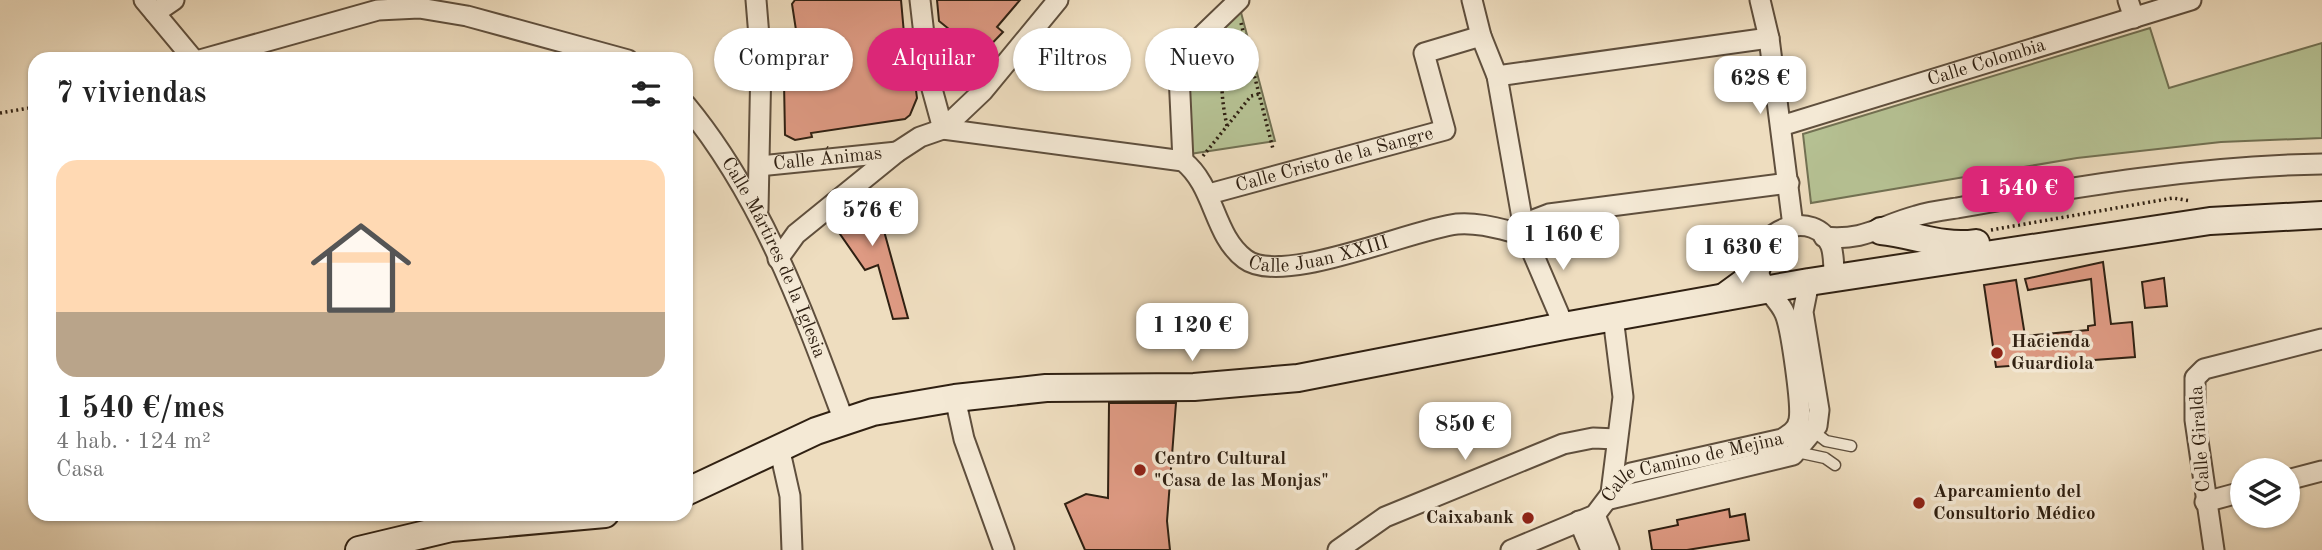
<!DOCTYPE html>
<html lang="es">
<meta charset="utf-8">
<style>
body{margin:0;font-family:"Old Standard TT",serif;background:#f2f2f2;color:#222;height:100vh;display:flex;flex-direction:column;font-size:26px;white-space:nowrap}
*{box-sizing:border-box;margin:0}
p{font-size:23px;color:#767676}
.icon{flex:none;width:38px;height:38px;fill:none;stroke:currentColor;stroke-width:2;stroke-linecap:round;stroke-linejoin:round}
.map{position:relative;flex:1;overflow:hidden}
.sheet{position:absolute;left:28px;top:52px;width:665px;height:469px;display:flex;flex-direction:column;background:#fff;border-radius:21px;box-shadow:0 2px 5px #0004}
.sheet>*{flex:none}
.guide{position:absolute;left:714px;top:28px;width:665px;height:63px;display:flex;gap:14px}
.controls{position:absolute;left:2230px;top:458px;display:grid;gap:14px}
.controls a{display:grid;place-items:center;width:70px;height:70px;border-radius:50%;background:#fff;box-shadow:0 2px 5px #0004;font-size:35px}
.price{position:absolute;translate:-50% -60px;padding:0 16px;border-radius:14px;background:#fff;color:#222;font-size:23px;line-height:46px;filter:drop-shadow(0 2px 4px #0008)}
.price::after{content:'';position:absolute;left:50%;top:42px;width:21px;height:16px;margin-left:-10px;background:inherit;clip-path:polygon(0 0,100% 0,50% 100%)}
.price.current{background:#db2777;color:#fff}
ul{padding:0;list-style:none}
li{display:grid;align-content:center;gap:14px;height:371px;padding:0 28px}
li span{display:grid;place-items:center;height:217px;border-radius:21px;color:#555}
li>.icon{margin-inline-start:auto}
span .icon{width:126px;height:126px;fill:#fffc;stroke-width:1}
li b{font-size:30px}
h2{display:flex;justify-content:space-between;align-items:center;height:84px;padding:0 28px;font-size:30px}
.tag{padding:0 24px;border-radius:32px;background:#fff;box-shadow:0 2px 5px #0004;font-size:24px;line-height:63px}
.tag.current{background:#db2777;color:#fff}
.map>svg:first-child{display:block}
</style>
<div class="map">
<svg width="2322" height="550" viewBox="0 0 2322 550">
<rect width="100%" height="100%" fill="#eeddbf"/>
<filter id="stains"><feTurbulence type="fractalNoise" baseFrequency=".00286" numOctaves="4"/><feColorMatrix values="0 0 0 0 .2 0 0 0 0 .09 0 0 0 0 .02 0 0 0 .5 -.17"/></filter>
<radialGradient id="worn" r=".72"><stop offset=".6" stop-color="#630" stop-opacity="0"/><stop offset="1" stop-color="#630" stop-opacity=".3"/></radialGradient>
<g fill="#b6c294" stroke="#727153" stroke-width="2">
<polygon points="1238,1 1275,141 1183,155 1186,51"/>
<polygon points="2150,28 2169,88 2322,43 2322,138 2221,142 2077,158 1811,203 1803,134"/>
</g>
<g fill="#de9a83" stroke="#2f2012" stroke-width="2">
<polygon points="795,0 901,0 907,67 913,67 917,98 910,115 905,119 811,133 812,137 795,140 785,135 784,82 795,81 793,56 797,55 792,30 796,30 792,4"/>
<polygon points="937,0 1020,0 997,27 1003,32 981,55 939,21"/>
<polygon points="873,191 908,318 893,319 878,265 865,270 833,224"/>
<polygon points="2103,262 2111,324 2132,322 2135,357 1996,367 1984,285 2016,280 2025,336 2088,330 2088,326 2095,325 2091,279 2028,290 2025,279"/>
<polygon points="2164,278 2167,306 2145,308 2142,282"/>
<polygon points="1109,403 1176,403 1167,521 1170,550 1085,550 1065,504 1086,494 1108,498"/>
<polygon points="1729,509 1730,517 1745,514 1749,540 1687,550 1652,550 1649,531 1678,525 1677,520"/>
</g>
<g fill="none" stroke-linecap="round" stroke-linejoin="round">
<g stroke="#5f4f3d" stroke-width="13">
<g id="lane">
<polyline points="1813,431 1826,441 1851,446"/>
<polyline points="1797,452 1825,458 1835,465"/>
</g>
</g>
<g stroke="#5f4f3d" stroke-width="23">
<g id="street">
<polyline points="144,0 194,60"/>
<polyline points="756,0 761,61 758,210"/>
<path id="s1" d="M920,0L929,78L943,129L1183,161C1215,186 1213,235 1245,259C1281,287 1412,229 1457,224C1480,222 1503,230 1525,235"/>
<polyline points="1472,0 1481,36 1497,76 1525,235 1564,326"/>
<polyline points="1760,0 1769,38 1793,226"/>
<polyline points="2128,0 2134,18"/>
<polyline points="155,13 174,0"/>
<polyline points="200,60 378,10 419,8 467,16 628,60"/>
<polyline points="1497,76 1769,38"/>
<path id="s2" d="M686,105C762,197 803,311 844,421"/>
<path id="s3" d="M1781,126L2191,0"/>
<polyline points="1183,161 1179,74 1186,51 1239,0"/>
<path id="s4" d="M760,166L897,152"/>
<path id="s5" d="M1209,194L1445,130L1424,53L1481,36"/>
<polyline points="1523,224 1549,214 1789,183"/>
<path d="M1824,237C1866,241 1879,226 1916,216C1929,212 1944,210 1957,208C2078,186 2200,166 2322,164"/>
<polyline points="778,259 796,234 897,152 920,137 943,129 983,91 1058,0"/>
<polyline points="955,398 964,439 1004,550"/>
<polyline points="779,447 790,496 792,550"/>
<polyline points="2287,480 2322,471"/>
<polyline points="1611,493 1623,397 1613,317"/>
<polyline points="1610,499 1793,455 1817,426 1819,410 1803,312 1809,282"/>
<polyline points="2205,502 2242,492"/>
<polyline points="1595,515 1609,550"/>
<polyline points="1579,521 1591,550"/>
<polyline points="1338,550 1385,517 1563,444 1593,438 1617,439"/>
<path id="s6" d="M1511,550L1595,515L1623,478L1631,473L1782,439C1790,434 1797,430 1799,420C1802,406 1791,328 1785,314C1778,297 1760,288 1758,269C1753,229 1815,207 1831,246C1834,255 1834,269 1834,278"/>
<polyline points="2214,550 2195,420 2195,378 2204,369 2322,339"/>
</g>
</g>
<g stroke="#2f2012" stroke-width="30">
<g id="secondary">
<path d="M1881,231C1913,234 1942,248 1976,243"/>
<polyline points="1724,297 1750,278 1758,265"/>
<polyline points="686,492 816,431 873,412 955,398 1046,388 1194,387 1298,378 1564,326 1809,282 2210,221 2322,215"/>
<polyline points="359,550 451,528 605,514"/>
</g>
</g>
<g stroke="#2f2012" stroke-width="3.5" stroke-dasharray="2 3.5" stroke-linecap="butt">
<polyline points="1241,23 1273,149"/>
<polyline points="0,113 35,107"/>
<path d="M1227,126C1220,93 1219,66 1232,34"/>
<polyline points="1203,156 1251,96 1259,94"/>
<polyline points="1991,230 2173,198 2191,201"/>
</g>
<use href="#lane" stroke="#f4e9d5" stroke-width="10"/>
<use href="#street" stroke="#f4e9d5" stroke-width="19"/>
<use href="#secondary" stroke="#f4e9d5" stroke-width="26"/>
</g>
<g fill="#8f2418" stroke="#f4e9d5" stroke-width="2.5">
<circle cx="1997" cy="353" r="7"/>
<circle cx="1140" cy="470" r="7"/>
<circle cx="1919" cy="503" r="7"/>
<circle cx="1528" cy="518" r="7"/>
</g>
<g text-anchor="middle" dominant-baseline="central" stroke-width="7" stroke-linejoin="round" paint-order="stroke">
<g font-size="19" fill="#2f2012" stroke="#f4e9d5">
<text stroke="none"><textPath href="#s3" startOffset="215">Calle Colombia</textPath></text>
<text stroke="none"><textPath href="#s4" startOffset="68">Calle Ánimas</textPath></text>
<text stroke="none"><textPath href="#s5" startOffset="130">Calle Cristo de la Sangre</textPath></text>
<text stroke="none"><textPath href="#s1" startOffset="567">Calle Juan XXIII</textPath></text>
<text stroke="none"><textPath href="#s2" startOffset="177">Calle Mártires de la Iglesia</textPath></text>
<text transform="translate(2201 439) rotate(-94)">Calle Giralda</text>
<text stroke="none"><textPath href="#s6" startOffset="206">Calle Camino de Mejina</textPath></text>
</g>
<g font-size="19" font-weight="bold" fill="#2f2012" stroke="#f4e9d5" text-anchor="start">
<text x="2011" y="342">Hacienda<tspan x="2011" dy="22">Guardiola</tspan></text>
<text x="1154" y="459">Centro Cultural<tspan x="1154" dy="22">"Casa de las Monjas"</tspan></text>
<text x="1933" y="492">Aparcamiento del<tspan x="1933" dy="22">Consultorio Médico</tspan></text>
<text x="1514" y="518" text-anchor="end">Caixabank</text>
</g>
</g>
<rect width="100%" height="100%" filter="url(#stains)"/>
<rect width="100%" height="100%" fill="url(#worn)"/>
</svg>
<div class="controls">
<a><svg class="icon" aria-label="layers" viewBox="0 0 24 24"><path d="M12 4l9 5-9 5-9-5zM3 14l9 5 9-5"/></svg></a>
</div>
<b class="price" style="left:1760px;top:116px">628 €</b>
<b class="price current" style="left:2018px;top:226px">1 540 €</b>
<b class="price" style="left:872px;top:248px">576 €</b>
<b class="price" style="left:1563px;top:272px">1 160 €</b>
<b class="price" style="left:1742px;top:285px">1 630 €</b>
<b class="price" style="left:1192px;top:363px">1 120 €</b>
<b class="price" style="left:1465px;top:462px">850 €</b>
<div class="guide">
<a class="tag">Comprar</a>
<a class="tag current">Alquilar</a>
<a class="tag">Filtros</a>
<a class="tag">Nuevo</a>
</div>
<section class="sheet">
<h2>7 viviendas<svg class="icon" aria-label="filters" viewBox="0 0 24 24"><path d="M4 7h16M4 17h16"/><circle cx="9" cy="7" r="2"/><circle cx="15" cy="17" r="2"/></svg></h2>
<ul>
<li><span style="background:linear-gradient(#ffd9b3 70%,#b9a48a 0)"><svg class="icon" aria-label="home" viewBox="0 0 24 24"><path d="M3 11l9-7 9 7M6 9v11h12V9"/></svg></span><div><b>1 540 €/mes</b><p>4 hab. · 124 m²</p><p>Casa</p></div></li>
</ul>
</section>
</div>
